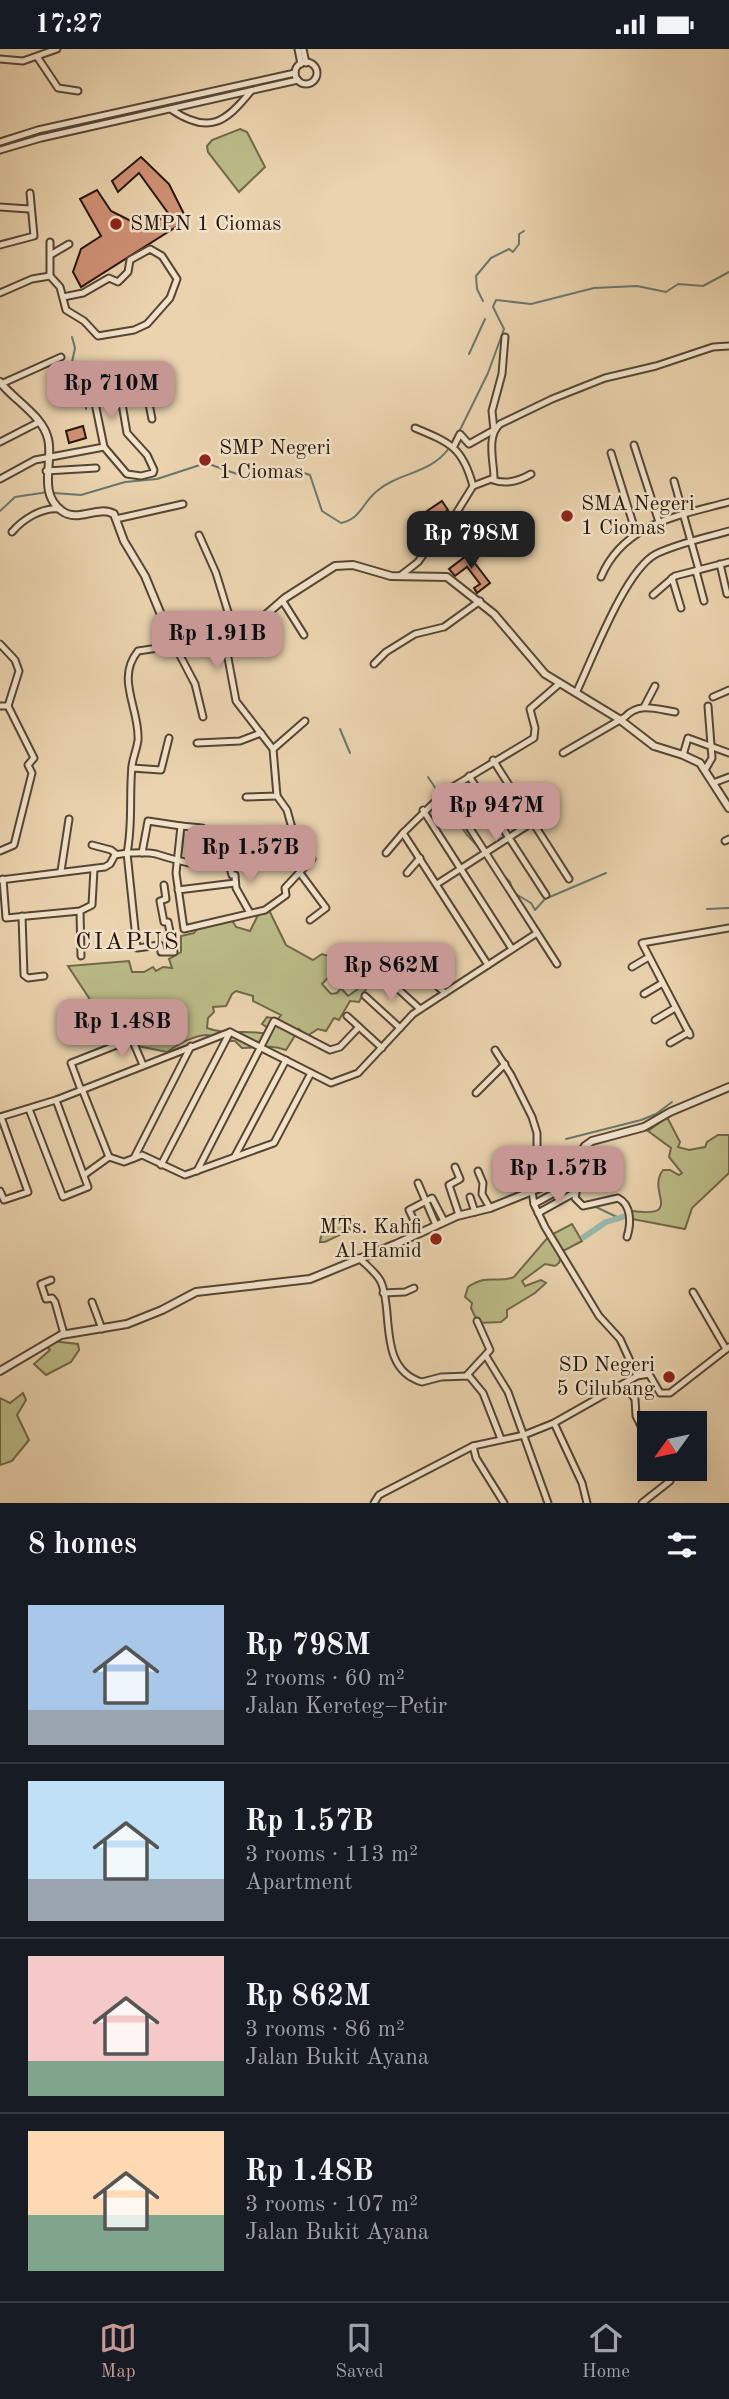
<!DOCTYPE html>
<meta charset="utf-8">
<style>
body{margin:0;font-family:"Old Standard TT",serif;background:#242831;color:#f1f3f6;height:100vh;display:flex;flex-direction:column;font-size:26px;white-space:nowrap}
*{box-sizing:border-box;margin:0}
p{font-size:23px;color:#9ea1a6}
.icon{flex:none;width:38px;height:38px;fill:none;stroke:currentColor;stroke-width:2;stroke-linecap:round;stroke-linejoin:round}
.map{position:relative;height:1454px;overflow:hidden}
.side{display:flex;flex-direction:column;background:#171b24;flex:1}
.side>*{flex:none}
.needle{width:46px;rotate:237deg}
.fabs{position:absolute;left:637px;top:1362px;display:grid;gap:14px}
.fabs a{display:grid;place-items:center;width:70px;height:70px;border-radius:0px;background:#171b24;box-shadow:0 7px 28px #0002;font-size:35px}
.price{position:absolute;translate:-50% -60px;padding:0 16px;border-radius:14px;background:#c59692;color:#111;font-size:23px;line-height:46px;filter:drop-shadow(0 2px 4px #0008)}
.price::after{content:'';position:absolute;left:50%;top:42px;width:21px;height:16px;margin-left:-10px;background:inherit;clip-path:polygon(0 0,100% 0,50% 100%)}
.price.on{background:#222;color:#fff}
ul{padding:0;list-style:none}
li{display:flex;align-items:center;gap:21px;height:175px;padding:0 28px}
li+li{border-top:2px solid #363941}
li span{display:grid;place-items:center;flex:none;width:196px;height:140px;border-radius:0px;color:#555}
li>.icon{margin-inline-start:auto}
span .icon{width:84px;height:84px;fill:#fffc;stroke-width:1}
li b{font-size:30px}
h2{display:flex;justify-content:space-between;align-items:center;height:84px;padding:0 28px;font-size:30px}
.status{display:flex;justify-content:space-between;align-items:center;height:49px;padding:0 35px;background:#171b24;direction:ltr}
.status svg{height:19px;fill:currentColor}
.tabs{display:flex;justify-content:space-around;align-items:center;height:98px;border-top:2px solid #363941;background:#171b24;font-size:19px;color:#9ea1a6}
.tabs a{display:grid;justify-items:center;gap:4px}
.tabs .on{color:#c59692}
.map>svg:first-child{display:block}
</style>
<div class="status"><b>17:27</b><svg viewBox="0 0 49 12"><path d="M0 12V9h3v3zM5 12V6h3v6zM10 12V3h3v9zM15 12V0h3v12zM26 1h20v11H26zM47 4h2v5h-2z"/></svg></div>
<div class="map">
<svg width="729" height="1454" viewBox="0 0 729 1454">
<rect width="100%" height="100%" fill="#ead3ae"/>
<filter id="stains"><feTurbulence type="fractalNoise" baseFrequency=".00286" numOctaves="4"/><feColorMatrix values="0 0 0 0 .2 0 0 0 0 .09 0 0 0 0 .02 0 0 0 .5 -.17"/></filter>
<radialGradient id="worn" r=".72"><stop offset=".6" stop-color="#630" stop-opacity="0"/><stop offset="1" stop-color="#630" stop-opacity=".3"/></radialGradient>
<g fill="#bbbb87" stroke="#70684a" stroke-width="2" fill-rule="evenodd">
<polygon points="289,27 289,30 49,83"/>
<polygon points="240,80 247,83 265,118 239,143 208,103 207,97 212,91"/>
<path d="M267,857L286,896L313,911L322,905L328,907L335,921L322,935L331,945L337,944L341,939L348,947L409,903L367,938L359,953L350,952L339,971L334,969L326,982L318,980L307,987L299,980L286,1001C268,995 261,999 242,999L235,992C222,993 215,986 206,986C193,987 177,996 167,1003L118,993L68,917L129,912L132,923H144L153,918L156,922L163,918L172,919L169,910L181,903V887L194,884C201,873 217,866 230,868L236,878L250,882L260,862ZM236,942L253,947V952L281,966L278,970L267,968L262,975L268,979L267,985C247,980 227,987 207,979L208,969L214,963L213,958L226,957L232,945Z"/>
<path d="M667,1068L680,1093L678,1098L689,1101L705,1098L707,1093L718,1086H729V1124L692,1159L685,1180L632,1170V1162C685,1169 646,1143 663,1121H670L679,1126L682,1124L669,1108L671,1099L648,1082Z"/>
<polygon points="344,1167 350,1181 325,1193 320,1193 323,1176 326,1180 329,1171"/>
<path d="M572,1175L582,1192L563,1202L559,1214L555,1217L545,1215L522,1232L525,1237L541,1231L546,1234L535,1244L507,1261V1268L501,1273L478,1274L471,1259L472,1254L465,1248L468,1238C489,1224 497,1235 514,1228L549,1187Z"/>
<polygon points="51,1292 78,1295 79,1301 71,1313 46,1326 34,1315 50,1301 45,1296"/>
<polygon points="23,1344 26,1351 17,1366 29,1391 12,1412 0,1416 0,1349 10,1354"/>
</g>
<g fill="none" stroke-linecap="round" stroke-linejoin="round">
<g stroke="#6a776d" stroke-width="2">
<polyline points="483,252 477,240 476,227 491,209 509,200 513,203 519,195 519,185 524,182"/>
<polyline points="72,288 75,299 72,313 83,328 86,360"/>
<polyline points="469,305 485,270"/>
<polyline points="96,373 100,391"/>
<polyline points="459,383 488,324 504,280 493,258 496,251 531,255 594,239 637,237 666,243 678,235 703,237 729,223"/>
<path d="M54,444L81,446L125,433L157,430L206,414L251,430L287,419L310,426L322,462L341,474C361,470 362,454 377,442C399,423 431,425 449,399"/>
<polyline points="0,462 15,448 48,443"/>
<polyline points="340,680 350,704"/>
<polyline points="428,728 467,786 482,802"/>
<polyline points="504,827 510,833 512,839"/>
<polyline points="514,844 531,854 535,861 545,850 606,824"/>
<polyline points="707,860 729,859"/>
<polyline points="566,1090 641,1071 656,1065 672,1053"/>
<polyline points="585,1159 596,1158 619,1169"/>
</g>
<polyline stroke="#98b7ad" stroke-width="6" points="584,1188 606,1173 626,1167"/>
</g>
<g fill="#d09175" stroke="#25160c" stroke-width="2">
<polygon points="141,108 169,135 187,171 81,238 73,223 81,200 101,187 80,150 97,141 111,162 147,180 168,164 139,124 118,143 112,132"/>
<polygon points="83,377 86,389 69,394 66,382"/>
<polygon points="442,452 448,461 417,481 412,472"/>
<polygon points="470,504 476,512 474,513 490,534 477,544 474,539 480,535 467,518 455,527 449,520"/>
</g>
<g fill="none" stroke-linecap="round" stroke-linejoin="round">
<g stroke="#564534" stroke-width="9">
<g id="minor">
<polyline points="298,0 301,15"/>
<polyline points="303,0 306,14"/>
<polyline points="38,9 58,39 78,42"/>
<polyline points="0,10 23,12 57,0"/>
<circle cx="306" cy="24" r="11"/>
<path d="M172,61C209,86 226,73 251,42"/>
<polyline points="0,93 38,81 295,24"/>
<polyline points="0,101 41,89 298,31"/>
<polyline points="0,158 29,160"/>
<polyline points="0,196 34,187 30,144"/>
<polyline points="52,205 69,195"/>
<polyline points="50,227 50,193"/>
<polyline points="0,244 32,230 50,227 60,238 66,261 84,272 98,287 134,281 147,275 170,249 177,230 162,207 150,200 130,211 128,223 118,233 109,229 83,244 63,248"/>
<polyline points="1,335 61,308"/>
<path d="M120,343L127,384L147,406L154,421L153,424L141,427L127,425L104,398L95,354C107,344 133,337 147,345L152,370"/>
<path d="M415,379C451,394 463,399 473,437"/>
<polyline points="0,393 39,373"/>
<polyline points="634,396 659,473"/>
<polyline points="454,397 460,385 469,395 494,381 492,362 502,325 505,288"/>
<polyline points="611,404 636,484"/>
<polyline points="46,422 96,419"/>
<polyline points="0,430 35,411 104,398"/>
<path d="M493,431C507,436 519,432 531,425"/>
<polyline points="674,432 699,521"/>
<polyline points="116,470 183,455"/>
<path d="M12,483C23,470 42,458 60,460"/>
<polyline points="199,486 216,524 236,589"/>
<polyline points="720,515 727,545"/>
<polyline points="696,522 704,552"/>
<path d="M400,527L418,513L431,495L444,484L473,437L494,429C494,413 486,387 500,375L552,350L605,329L656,317L713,298L729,297"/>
<path d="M601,528C624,474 678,467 729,453"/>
<polyline points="672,529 681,559"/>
<polyline points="653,546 675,527 729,513"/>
<polyline points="282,551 304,586"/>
<polyline points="225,593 236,652 273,700 277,747 246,748"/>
<polyline points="0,595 15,611 19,622 8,657"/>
<polyline points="174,595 195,635 203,668"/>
<polyline points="374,615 386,603 415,585 444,578 480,552"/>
<path d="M576,644C592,611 625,521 656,505C679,494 705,489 729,482"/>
<polyline points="713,648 729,641"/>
<polyline points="0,657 8,657 34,709 28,716 32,724 14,796 0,802"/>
<polyline points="644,658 655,637"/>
<polyline points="197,694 240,692 261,684"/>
<polyline points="273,700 305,672"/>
<path d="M563,704L625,668C639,653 656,660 675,663"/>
<polyline points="683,706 688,689 729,704"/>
<polyline points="493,711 569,830"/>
<polyline points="132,719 161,721 169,689"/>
<polyline points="705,721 712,709 708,657"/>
<polyline points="469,727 546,846"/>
<polyline points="713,734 729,728"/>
<polyline points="446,742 557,915"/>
<polyline points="423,761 512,900"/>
<polyline points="725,792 729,790"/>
<polyline points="92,796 111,801 116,805"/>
<polyline points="142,804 148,772 181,777"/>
<polyline points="386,804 403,784"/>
<polyline points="200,814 202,779 181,777 176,824 184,880 265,861 286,846 285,839 312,810 292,779 287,761 277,747"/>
<polyline points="61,822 69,770"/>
<polyline points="300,824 326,859 310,871"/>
<polyline points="407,824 420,809"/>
<polyline points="3,830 6,869 80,862 92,856 94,820"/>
<path d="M0,831L105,818L110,815L115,806L127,804C133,775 129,746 132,717C133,708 137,700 138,691C140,660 115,630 138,602L165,598L188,588"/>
<polyline points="437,835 533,773"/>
<path d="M164,836L166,850L160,852L164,873H168L174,903H161L160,896L137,899L127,804C136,804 147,803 156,805C178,812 206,820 229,815L232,826H235L236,839L250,864"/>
<polyline points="178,841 235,834"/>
<polyline points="80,862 81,907"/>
<polyline points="22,867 24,926 28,929 44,927"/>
<polyline points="409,912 445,944"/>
<polyline points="488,916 403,784 446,742 534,689 535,679 530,660 559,635"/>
<polyline points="632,918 647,909"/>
<polyline points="386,929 420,960"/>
<polyline points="644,945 661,935"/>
<polyline points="365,947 400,979"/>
<polyline points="347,967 382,999"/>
<polyline points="655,971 675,959"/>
<polyline points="690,986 642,894 729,879"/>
<polyline points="670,994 689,983"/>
<polyline points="495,1001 511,1026 532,1068 537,1084 537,1101 548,1136"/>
<polyline points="82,1040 109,1108"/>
<polyline points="81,1041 71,1014 132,990 143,1016"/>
<polyline points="476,1044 505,1015"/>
<polyline points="29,1060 63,1148 88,1138 56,1051"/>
<polyline points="0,1068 56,1051 230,983 331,1034 358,1024 413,965 537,884"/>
<path d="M585,1097L590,1106L600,1104L606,1121L577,1139L575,1149L583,1157L618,1149C632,1156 631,1175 627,1188"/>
<polyline points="235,1107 286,1011"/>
<polyline points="109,1108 124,1113 142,1106 185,1126 274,1094 311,1024"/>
<polyline points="134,1109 191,997"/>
<polyline points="161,1116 230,983"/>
<polyline points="455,1118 460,1130 449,1136 459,1166"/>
<polyline points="197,1122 274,972 330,1001 340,998 359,978"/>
<polyline points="478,1122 483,1134 482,1145 490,1159"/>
<polyline points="84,1126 109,1108"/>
<polyline points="418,1134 436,1176"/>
<polyline points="0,1142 4,1151 28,1143 1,1068"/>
<polyline points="532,1142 534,1155 545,1178 599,1267 620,1290 637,1327"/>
<polyline points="470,1148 475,1163"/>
<polyline points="534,1155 569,1136"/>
<polyline points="538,1164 574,1144 564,1127"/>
<polyline points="420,1184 409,1161 432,1149 444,1172"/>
<path d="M359,1209C366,1216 377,1224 381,1233C394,1262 377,1320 422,1333L441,1328L469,1327L483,1344L501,1390"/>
<polyline points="51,1231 41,1235 46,1250 52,1249 55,1253 64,1285"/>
<polyline points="693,1243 726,1300"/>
<polyline points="383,1244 405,1243 414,1239"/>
<polyline points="92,1253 102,1280"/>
<polyline points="486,1307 508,1343 548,1454"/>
<polyline points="467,1326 490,1301 477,1272"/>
<polyline points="624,1335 635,1350 636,1367 649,1393"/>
<polyline points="554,1374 582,1434 587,1454"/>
<polyline points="473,1397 476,1409 504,1454"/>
<polyline points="374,1454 379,1446 473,1397 524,1386 554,1374 637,1327 649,1325 660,1344 670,1344 729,1298"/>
<polyline points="642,1454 670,1432 664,1419"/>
</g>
</g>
<g stroke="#564534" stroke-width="10">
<g id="tertiary">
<path d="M0,333C14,351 43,367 48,390C54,413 37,444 62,462C78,474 97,456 114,465L124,492L145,527L164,573L179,585L198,589L210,596L245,584L285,549L335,517L353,516L391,527L447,528L494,565L545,625L619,670L654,697L683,706L700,714L729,759"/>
<polyline points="0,1322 61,1286 127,1275 162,1261 196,1243 310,1230 396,1195 457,1167 490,1159 557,1132 567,1125 585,1097 592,1092 644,1078 670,1063 729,1038"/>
</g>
</g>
<use href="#minor" stroke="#f1e2ca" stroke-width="5"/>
<use href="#tertiary" stroke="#f1e2ca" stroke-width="6"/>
</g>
<g fill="#8f2418" stroke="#f1e2ca" stroke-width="2.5">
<circle cx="116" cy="175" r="7"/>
<circle cx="205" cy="411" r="7"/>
<circle cx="567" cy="467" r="7"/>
<circle cx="436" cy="1190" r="7"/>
<circle cx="669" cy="1328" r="7"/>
</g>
<g text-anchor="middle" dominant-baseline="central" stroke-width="5" stroke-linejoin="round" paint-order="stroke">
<g font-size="21" fill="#25160c" stroke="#f1e2ca" text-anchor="start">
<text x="130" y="175">SMPN 1 Ciomas</text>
<text x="219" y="399">SMP Negeri<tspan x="219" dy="24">1 Ciomas</tspan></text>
<text x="581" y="455">SMA Negeri<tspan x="581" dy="24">1 Ciomas</tspan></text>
<text x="422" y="1178" text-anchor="end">MTs. Kahfi<tspan x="422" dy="24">Al Hamid</tspan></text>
<text x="655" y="1316" text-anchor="end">SD Negeri<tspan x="655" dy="24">5 Cilubang</tspan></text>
</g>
<g font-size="24" letter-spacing="2" fill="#25160c" stroke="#f1e2ca">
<text x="128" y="894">CIAPUS</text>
</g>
</g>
<rect width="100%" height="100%" filter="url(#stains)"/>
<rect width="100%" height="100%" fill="url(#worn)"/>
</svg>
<div class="fabs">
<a><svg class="needle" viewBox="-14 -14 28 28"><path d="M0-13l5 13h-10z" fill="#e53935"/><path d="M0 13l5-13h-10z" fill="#9ea1a6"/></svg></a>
</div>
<b class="price" style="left:111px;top:372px">Rp 710M</b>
<b class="price on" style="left:471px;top:522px">Rp 798M</b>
<b class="price" style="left:217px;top:622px">Rp 1.91B</b>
<b class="price" style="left:496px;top:794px">Rp 947M</b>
<b class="price" style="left:250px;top:836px">Rp 1.57B</b>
<b class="price" style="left:391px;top:954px">Rp 862M</b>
<b class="price" style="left:122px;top:1010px">Rp 1.48B</b>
<b class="price" style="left:558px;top:1157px">Rp 1.57B</b>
</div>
<section class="side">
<h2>8 homes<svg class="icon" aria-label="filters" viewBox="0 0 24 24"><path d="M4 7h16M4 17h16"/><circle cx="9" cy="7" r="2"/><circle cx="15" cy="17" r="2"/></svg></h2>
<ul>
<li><span style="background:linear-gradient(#a9c7e8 75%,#9aa5b1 0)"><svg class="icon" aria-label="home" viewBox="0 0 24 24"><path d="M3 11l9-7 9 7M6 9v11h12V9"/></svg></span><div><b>Rp 798M</b><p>2 rooms · 60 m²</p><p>Jalan Kereteg–Petir</p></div></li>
<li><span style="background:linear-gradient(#bfe0f5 70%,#9aa5b1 0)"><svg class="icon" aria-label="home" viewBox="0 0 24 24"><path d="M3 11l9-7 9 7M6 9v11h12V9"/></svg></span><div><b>Rp 1.57B</b><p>3 rooms · 113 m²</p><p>Apartment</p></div></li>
<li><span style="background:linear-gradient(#f6c9c9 75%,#7fa58c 0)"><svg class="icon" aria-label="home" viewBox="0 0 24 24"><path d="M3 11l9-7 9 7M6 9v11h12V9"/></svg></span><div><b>Rp 862M</b><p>3 rooms · 86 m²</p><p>Jalan Bukit Ayana</p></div></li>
<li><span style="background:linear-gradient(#ffd9b3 60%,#7fa58c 0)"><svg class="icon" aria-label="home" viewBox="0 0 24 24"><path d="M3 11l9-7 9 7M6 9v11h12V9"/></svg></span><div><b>Rp 1.48B</b><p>3 rooms · 107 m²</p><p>Jalan Bukit Ayana</p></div></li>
</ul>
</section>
<nav class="tabs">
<a class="on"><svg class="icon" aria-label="map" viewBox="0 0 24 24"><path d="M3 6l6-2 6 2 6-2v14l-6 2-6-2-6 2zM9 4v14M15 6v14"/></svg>Map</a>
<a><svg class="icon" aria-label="saved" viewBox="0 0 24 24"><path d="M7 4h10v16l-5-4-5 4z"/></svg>Saved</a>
<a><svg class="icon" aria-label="home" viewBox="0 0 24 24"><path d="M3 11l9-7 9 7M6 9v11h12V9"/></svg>Home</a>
</nav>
